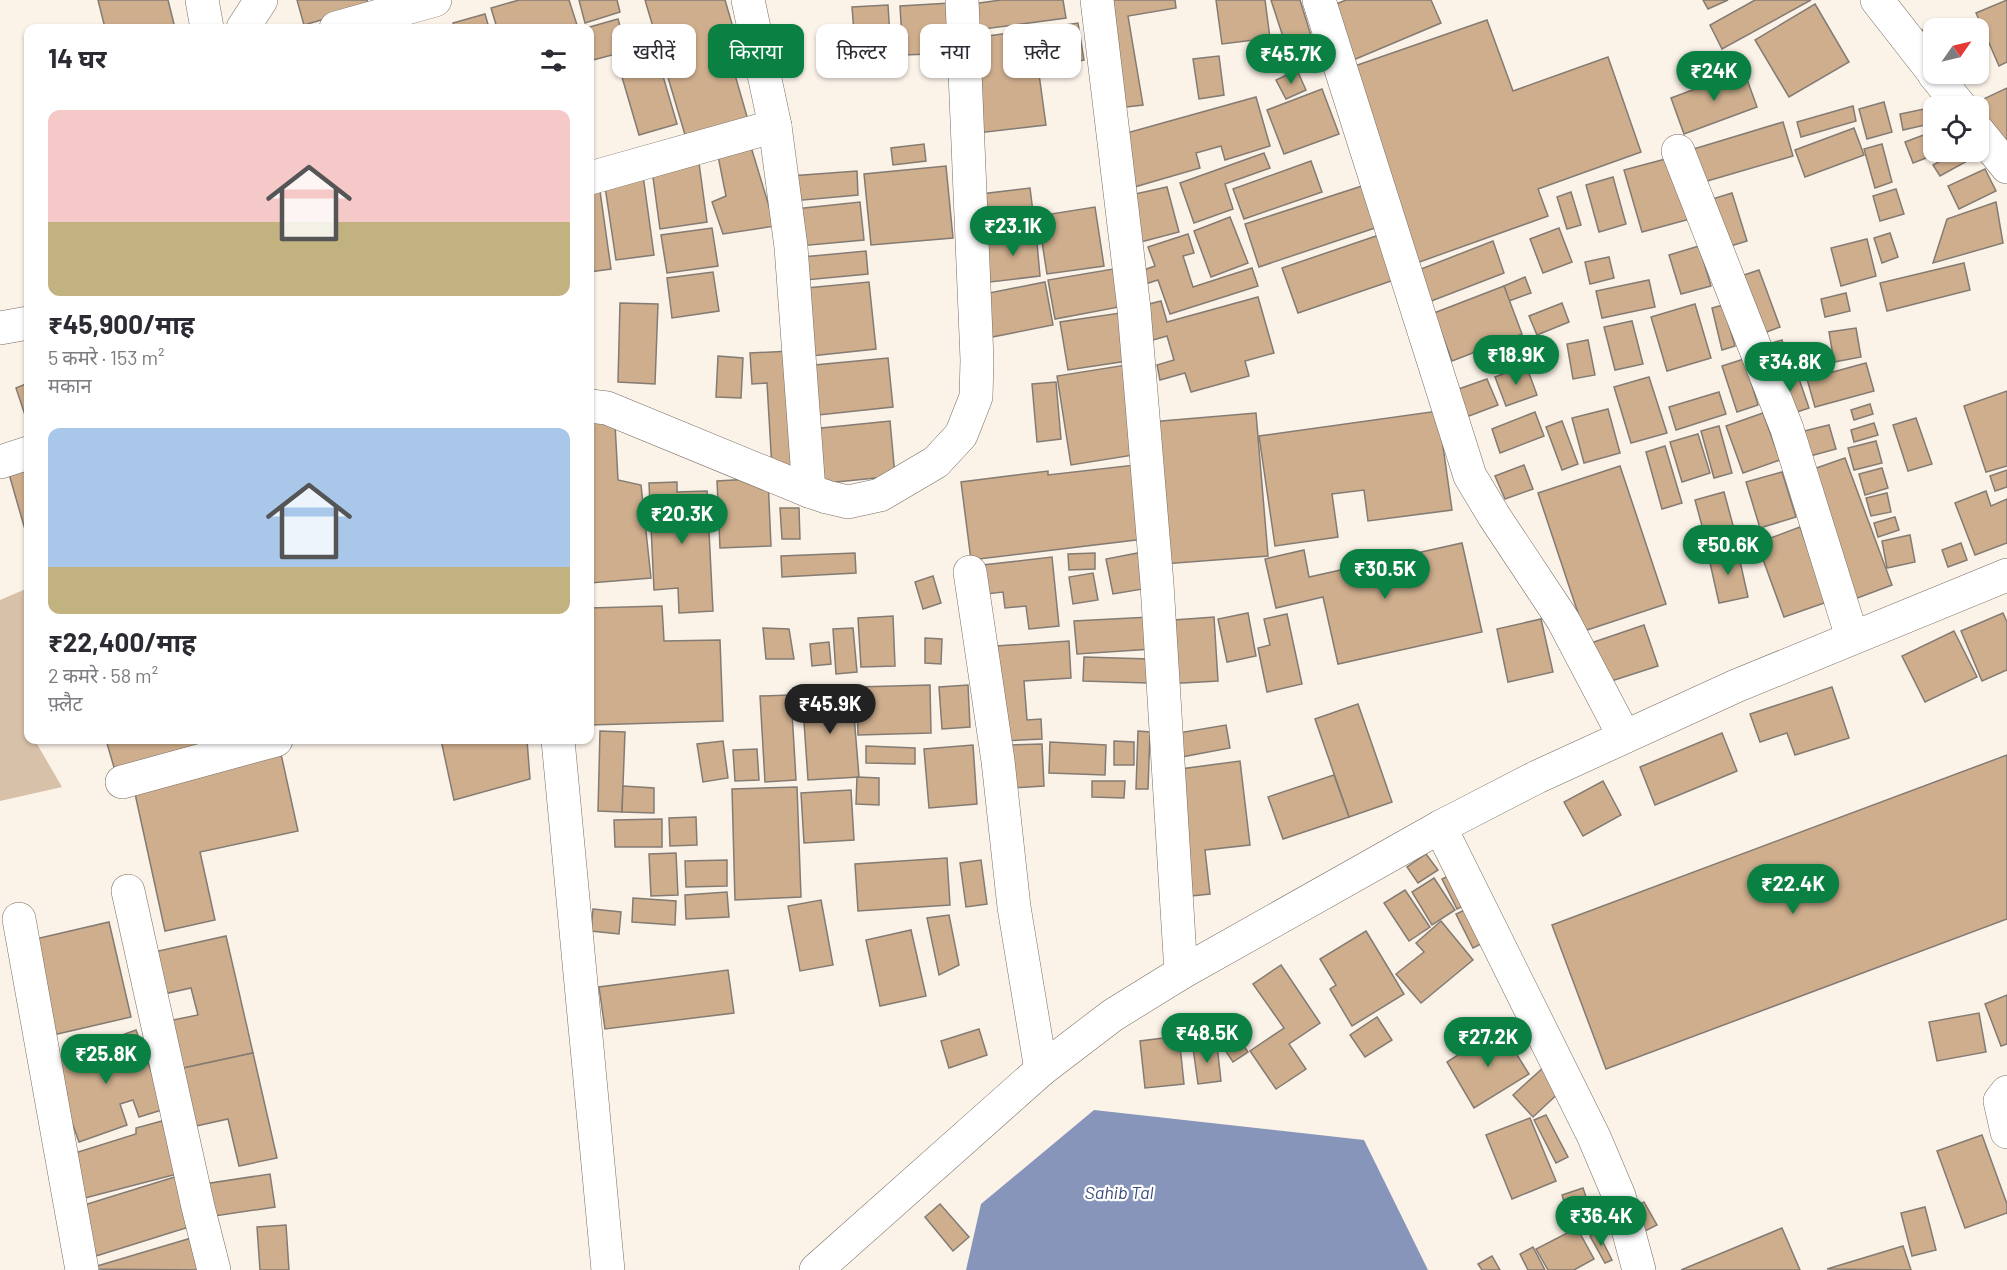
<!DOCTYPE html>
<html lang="hi">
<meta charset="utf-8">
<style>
body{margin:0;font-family:Barlow,"Noto Sans Devanagari",sans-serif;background:#f7f7f7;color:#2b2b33;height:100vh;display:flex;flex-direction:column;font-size:22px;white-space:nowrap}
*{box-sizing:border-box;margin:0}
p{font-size:20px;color:#7c7c81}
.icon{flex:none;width:33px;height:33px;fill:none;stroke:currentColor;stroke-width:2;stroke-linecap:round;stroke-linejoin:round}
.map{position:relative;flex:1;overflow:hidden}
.details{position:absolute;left:24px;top:24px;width:570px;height:720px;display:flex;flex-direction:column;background:#fff;border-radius:12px;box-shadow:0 2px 4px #0004}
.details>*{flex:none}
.top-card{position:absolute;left:612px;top:24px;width:570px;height:54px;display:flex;gap:12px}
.needle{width:39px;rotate:56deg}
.controls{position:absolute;left:1923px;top:18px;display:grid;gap:12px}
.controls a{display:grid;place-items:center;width:66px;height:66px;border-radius:12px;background:#fff;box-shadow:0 2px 4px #0004;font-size:30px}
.price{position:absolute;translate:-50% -51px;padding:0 14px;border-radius:21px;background:#0b8043;color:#fff;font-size:20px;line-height:39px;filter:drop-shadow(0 2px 3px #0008)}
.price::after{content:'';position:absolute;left:50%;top:36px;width:18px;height:14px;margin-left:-9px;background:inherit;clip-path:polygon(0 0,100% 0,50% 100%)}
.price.selected{background:#222;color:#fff}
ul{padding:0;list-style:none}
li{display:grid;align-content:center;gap:12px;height:318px;padding:0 24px}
li span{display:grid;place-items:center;height:186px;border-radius:12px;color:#555}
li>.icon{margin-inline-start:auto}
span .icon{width:108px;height:108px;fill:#fffc;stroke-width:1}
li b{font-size:26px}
h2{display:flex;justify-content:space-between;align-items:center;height:72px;padding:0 24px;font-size:26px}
.chip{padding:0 21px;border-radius:12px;background:#fff;box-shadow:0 2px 4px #0004;font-size:21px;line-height:54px}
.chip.selected{background:#0b8043;color:#fff}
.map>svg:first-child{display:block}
</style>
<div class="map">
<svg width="2007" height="1270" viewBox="0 0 2007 1270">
<rect width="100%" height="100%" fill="#fbf2e8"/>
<polygon fill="#d8c1a9" points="28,588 28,740 48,740 37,744 62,787 0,801 0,600"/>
<polygon fill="#8795bb" points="1094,1110 1364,1140 1428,1270 966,1270 981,1204"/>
<g fill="#ceae8d" stroke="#847b72" stroke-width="1.5">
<polygon points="98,0 168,0 175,28 105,28"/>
<polygon points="297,0 367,0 369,6 304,25"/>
<polygon points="519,0 569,0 578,28 497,28 491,8"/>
<polygon points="579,0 617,0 620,12 585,23"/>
<polygon points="645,0 725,0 744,65 733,68 748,120 686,138"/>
<polygon points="1001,0 1063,0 1066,18 976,30 972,4"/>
<polygon points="1100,0 1175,0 1176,8 1128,16 1143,105 1118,108"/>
<polygon points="1216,0 1265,0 1270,38 1222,44"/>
<polygon points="1271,0 1300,0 1312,39 1286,46"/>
<polygon points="1346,0 1431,0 1441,23 1351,61 1329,7"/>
<polygon points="1703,0 1728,0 1708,9"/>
<polygon points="1755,0 1811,0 1722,49 1710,25"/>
<polygon points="2007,0 2007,62 1999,66 1976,13"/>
<polygon points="950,3 952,36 929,38 930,54 903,55 900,6"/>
<polygon points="1815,4 1849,62 1789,97 1755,40"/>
<polygon points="888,5 892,68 857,70 852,7"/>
<polygon points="485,14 489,28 455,28 453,23"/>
<polygon points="618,19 627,51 593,60 590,48 590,28 586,28"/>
<polygon points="1487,20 1513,91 1608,57 1641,152 1538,189 1548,216 1411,265 1349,68"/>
<polygon points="1937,20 1942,28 1934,28 1934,62 1915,35"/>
<polygon points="1078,23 1084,60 1038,67 1046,125 969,134 967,39"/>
<polygon points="655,49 677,124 639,135 617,60"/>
<polygon points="1219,56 1224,95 1199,99 1193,59"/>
<polygon points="1297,70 1306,90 1286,99 1276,80"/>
<polygon points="1744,71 1757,107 1684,134 1671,98"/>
<polygon points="2007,88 2007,165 1977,102"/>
<polygon points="1322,89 1339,134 1284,154 1267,110"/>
<polygon points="1256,97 1270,146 1225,160 1221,146 1196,153 1200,168 1131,188 1116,136"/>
<polygon points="1884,102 1892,132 1867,139 1859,109"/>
<polygon points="1853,106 1856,121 1801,137 1797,122"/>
<polygon points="1934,107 1934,123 1903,130 1900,114"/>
<polygon points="1783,122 1793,156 1697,184 1687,151"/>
<polygon points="1854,128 1864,155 1805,177 1795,150"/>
<polygon points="1934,131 1934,152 1942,152 1913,163 1905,142"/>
<polygon points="924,144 926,161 893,165 891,148"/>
<polygon points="1882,144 1892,182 1875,188 1864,149"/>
<polygon points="751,147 775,226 723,234 712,202 726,196 718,156"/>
<polygon points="1957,152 1964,152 1969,160 1940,176 1933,165"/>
<polygon points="1264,153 1270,168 1225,184 1233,209 1194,223 1180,183"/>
<polygon points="1673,157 1690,219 1642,232 1624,170"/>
<polygon points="1311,161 1322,192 1244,219 1233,189"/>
<polygon points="699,163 707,222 660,229 652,170"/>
<polygon points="946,166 953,238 871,245 864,174"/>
<polygon points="1985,169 1996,191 1959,209 1948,186"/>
<polygon points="857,171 858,195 792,201 790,176"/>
<polygon points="643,175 654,255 616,260 604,180"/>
<polygon points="1613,177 1626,224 1599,232 1586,185"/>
<polygon points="1365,185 1378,227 1259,267 1245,224"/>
<polygon points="1167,187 1179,232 1133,244 1126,196"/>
<polygon points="1030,188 1034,220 976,227 972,195"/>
<polygon points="1896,189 1904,214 1880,221 1873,196"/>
<polygon points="600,191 611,269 590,272 590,192"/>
<polygon points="1571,192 1581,225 1567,229 1557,197"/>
<polygon points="1732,193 1747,241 1721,249 1706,201"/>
<polygon points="860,202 864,240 799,246 795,209"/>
<polygon points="1996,202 2003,243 1933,263 1947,219"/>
<polygon points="1095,207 1104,266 1047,274 1038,216"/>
<polygon points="1230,217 1248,263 1211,277 1194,231"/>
<polygon points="712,228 718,266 667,273 661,235"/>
<polygon points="1559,228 1572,262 1543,273 1530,239"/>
<polygon points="1036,232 1040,276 990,282 986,237"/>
<polygon points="1890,233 1898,257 1882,263 1874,238"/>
<polygon points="1188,234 1194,253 1183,256 1193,287 1252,268 1258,286 1170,314 1158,280 1139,286 1135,273 1155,266 1148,247"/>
<polygon points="1379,235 1394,280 1298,313 1282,268"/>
<polygon points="1867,239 1876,276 1841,286 1831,248"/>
<polygon points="1493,241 1504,273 1421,305 1411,273"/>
<polygon points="1699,246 1711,286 1681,294 1669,255"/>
<polygon points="866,251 868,274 805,280 802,257"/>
<polygon points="1609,257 1614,278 1590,284 1585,262"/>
<polygon points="1964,263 1970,290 1887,311 1880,283"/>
<polygon points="1113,269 1119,307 1055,319 1048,280"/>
<polygon points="1759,270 1780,327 1756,336 1735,278"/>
<polygon points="713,272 719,311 672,318 667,278"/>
<polygon points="1525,277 1531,293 1509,301 1504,286"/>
<polygon points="1649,280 1655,307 1602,318 1596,291"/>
<polygon points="869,282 876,349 802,357 796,289"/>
<polygon points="1045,282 1053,325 987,338 979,295"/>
<polygon points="1504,286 1522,334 1452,361 1434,313"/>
<polygon points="1846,293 1850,311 1825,317 1821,299"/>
<polygon points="1258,297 1274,353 1245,361 1249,376 1191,392 1185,373 1160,380 1157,365 1174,360 1167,336 1146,342 1137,307 1161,301 1167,322"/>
<polygon points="620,303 658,304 655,384 618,382"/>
<polygon points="1562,303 1569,322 1537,335 1529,316"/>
<polygon points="1695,304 1711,358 1667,371 1651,317"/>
<polygon points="1723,305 1735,346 1722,350 1712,308"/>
<polygon points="1120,313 1127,361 1068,370 1060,322"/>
<polygon points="1632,321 1643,364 1615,370 1604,327"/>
<polygon points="1856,328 1861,357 1834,362 1829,332"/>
<polygon points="1588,340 1595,375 1573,379 1567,344"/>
<polygon points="1782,340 1789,362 1772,367 1765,345"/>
<polygon points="790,351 797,469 772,469 767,383 752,384 750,353"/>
<polygon points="718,356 743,358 741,398 716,397"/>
<polygon points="888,358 893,407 809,416 804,366"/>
<polygon points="1744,359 1758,405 1737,412 1722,366"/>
<polygon points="1866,363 1874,391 1815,407 1807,379"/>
<polygon points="1126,365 1140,454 1071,465 1057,376"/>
<polygon points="1526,365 1537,395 1506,406 1495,377"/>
<polygon points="1796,370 1809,408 1785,416 1772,378"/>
<polygon points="1649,377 1667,433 1631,443 1614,387"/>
<polygon points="1487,379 1498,405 1461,419 1450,392"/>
<polygon points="1056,382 1061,439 1037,442 1032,384"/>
<polygon points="28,383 28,424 16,388"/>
<polygon points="2007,391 2007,466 1986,472 1964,406"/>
<polygon points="1719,392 1726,414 1676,430 1669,407"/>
<polygon points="1870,404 1873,414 1854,420 1851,410"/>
<polygon points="1608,409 1620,453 1584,463 1572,418"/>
<polygon points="1438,411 1452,510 1368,521 1364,490 1332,494 1338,537 1275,546 1259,436"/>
<polygon points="1535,412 1544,436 1500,453 1492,429"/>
<polygon points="1256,413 1268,556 1163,564 1150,422"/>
<polygon points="1763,413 1780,460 1743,473 1726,426"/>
<polygon points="1916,418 1932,464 1908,471 1893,425"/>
<polygon points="590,419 615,424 618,480 641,485 651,578 590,583"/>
<polygon points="890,421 895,476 817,484 812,429"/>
<polygon points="1562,421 1578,464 1562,470 1546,427"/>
<polygon points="1874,423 1878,435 1854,442 1851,430"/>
<polygon points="1829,425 1836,449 1799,459 1792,434"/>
<polygon points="1719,426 1732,473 1714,478 1701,431"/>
<polygon points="1698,434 1710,473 1682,482 1670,442"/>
<polygon points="1876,441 1882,463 1854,470 1848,448"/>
<polygon points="1665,446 1682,503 1662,509 1646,452"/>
<polygon points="1845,458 1892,585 1852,600 1805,472"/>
<polygon points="1135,465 1144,539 971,560 961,482 1048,471 1048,475"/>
<polygon points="1524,465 1533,489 1505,499 1495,476"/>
<polygon points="1620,466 1666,604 1584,631 1538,493"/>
<polygon points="28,468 28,540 9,474"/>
<polygon points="1882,468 1888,488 1865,495 1859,474"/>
<polygon points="2007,470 2007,487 1995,491 1990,476"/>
<polygon points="1782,472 1796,517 1760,528 1746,482"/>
<polygon points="768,478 771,546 720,548 717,481"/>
<polygon points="677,482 677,492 707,491 713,611 679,613 678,588 654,590 649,483"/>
<polygon points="1986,491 1991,506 2007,499 2007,543 1975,555 1955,503"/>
<polygon points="1724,492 1737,540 1708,548 1695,500"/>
<polygon points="1887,493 1891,512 1871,516 1866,498"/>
<polygon points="780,508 799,508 800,539 782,539"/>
<polygon points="1895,517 1899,530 1878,537 1874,523"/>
<polygon points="1800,527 1827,602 1784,617 1757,543"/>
<polygon points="1910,535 1915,562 1887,568 1882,541"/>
<polygon points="1462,543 1482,632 1338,664 1323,597 1276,608 1265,559 1304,550 1309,577"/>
<polygon points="1961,543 1967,560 1948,567 1942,550"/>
<polygon points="1737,548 1748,597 1719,603 1708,554"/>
<polygon points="1143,552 1149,588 1113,594 1106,559"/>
<polygon points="855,553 856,573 782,577 781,556"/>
<polygon points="1095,553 1095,569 1069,570 1068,554"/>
<polygon points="1052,557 1059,626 1029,629 1026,606 1005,608 1003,592 986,594 983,565"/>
<polygon points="1093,573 1098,600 1073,604 1069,577"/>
<polygon points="933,576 941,603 923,609 915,582"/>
<polygon points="662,606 664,641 720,640 723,721 590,725 590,608"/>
<polygon points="1248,613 1256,656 1227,662 1218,619"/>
<polygon points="2003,613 2007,622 2007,670 1982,681 1961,631"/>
<polygon points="1287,614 1302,684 1267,692 1258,648 1270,645 1264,619"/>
<polygon points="893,616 895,666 861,667 858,618"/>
<polygon points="1150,617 1153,649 1077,654 1074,621"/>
<polygon points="1214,617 1218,681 1165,684 1160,621"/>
<polygon points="1541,619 1553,672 1508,682 1497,629"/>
<polygon points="1644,625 1658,666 1602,684 1588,644"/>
<polygon points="763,628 789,629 794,659 766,659"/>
<polygon points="853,628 857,672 836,674 833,629"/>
<polygon points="1954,631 1977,677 1925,702 1902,656"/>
<polygon points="925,638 942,639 941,664 925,663"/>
<polygon points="1069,641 1071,678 1024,681 1027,720 1041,719 1042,739 1002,741 996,646"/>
<polygon points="829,642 831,664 812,666 810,644"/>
<polygon points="1084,657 1149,659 1148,683 1083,681"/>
<polygon points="930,685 931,733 858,735 857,687"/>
<polygon points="968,685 970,727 942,729 939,687"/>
<polygon points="1832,687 1849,738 1795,755 1787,733 1760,742 1750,714"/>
<polygon points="852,690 859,777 808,780 802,693"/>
<polygon points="791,695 796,780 765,782 760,696"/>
<polygon points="1358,704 1392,802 1349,817 1315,719"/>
<polygon points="1226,725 1230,748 1176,758 1172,734"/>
<polygon points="600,731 625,732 622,812 598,811"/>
<polygon points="1138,731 1150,732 1148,789 1136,789"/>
<polygon points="1722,733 1737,771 1655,805 1640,767"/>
<polygon points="106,740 234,740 116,774"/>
<polygon points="441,740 527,740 530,779 454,800"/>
<polygon points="723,741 728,778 703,782 697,744"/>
<polygon points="1114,741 1134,742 1134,765 1114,765"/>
<polygon points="1050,742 1106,745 1105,775 1049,773"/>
<polygon points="1042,744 1044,786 1010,788 1008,745"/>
<polygon points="279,745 298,831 200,852 215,920 165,931 134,789"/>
<polygon points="973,745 977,804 929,808 924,749"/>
<polygon points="866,746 915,748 915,764 866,763"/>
<polygon points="757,749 759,780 735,781 733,750"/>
<polygon points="2007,755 2007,919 1606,1069 1552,925"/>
<polygon points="1240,761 1250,845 1205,850 1210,894 1182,897 1173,770"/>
<polygon points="1334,775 1349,817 1283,839 1268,797"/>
<polygon points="857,777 879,778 879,805 856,804"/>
<polygon points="1092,781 1125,781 1124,798 1092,797"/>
<polygon points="1603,781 1621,815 1583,836 1564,802"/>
<polygon points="623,786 654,788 654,813 622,812"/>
<polygon points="797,787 801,897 735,900 732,789"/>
<polygon points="851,790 854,840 804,843 801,793"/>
<polygon points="696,817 697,845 670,846 669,818"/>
<polygon points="662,819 662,847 615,847 614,820"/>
<polygon points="676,853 678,895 651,896 649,854"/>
<polygon points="1426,854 1438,870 1418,883 1407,867"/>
<polygon points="947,858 950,905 858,911 855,864"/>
<polygon points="727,860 727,886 686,887 685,861"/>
<polygon points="981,860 987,904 966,907 960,863"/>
<polygon points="1454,873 1469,903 1457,909 1442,879"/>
<polygon points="1434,878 1455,910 1432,925 1412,892"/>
<polygon points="1405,890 1430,927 1409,941 1384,903"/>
<polygon points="727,892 729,917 686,919 685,895"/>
<polygon points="633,898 676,901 675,925 632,922"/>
<polygon points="821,900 833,965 800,971 788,906"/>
<polygon points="1473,906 1489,940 1473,948 1456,914"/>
<polygon points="593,909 621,912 619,934 591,931"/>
<polygon points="949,915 959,965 939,975 927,918"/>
<polygon points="1441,921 1473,960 1421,1003 1396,974 1424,952 1416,943"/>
<polygon points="109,922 131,1017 53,1035 31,940"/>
<polygon points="911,930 926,996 880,1006 866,940"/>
<polygon points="1366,931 1404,994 1352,1026 1330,989 1336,985 1320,959"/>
<polygon points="226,936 253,1053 174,1070 163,1022 198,1015 191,988 164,994 154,952"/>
<polygon points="1281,965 1320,1023 1289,1044 1306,1069 1276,1089 1250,1051 1284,1028 1253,984"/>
<polygon points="728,970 734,1013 605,1029 599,987"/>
<polygon points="2007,995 2007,1044 2001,1046 1985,1004"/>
<polygon points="1979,1013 1986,1052 1937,1061 1929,1022"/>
<polygon points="1377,1017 1392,1040 1365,1057 1350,1035"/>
<polygon points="1500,1028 1529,1074 1474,1108 1447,1062"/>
<polygon points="979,1029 987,1055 949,1068 941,1041"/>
<polygon points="136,1030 165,1109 139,1117 133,1100 120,1104 127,1125 79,1142 50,1061"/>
<polygon points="1236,1035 1248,1052 1233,1062 1221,1044"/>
<polygon points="1179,1036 1184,1084 1145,1088 1140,1041"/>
<polygon points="1217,1045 1221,1081 1198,1084 1193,1048"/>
<polygon points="253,1053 277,1158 239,1166 228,1119 187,1128 174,1070"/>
<polygon points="1544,1067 1564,1088 1533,1117 1513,1095"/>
<polygon points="1546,1115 1568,1157 1556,1163 1534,1120"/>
<polygon points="1530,1118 1556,1181 1512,1199 1486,1135"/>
<polygon points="162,1121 177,1174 81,1199 75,1153 136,1134 136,1128"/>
<polygon points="1982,1135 2007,1204 2007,1213 1965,1228 1937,1151"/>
<polygon points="270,1174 275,1207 208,1217 204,1184"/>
<polygon points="181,1175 189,1227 96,1256 81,1206"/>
<polygon points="1583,1188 1593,1218 1571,1225 1562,1195"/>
<polygon points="1644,1202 1657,1225 1641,1233 1629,1210"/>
<polygon points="940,1204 969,1237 953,1251 925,1217"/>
<polygon points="1925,1207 1936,1250 1912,1256 1901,1213"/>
<polygon points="286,1225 289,1270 260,1270 257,1227"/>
<polygon points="1577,1228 1594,1259 1574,1270 1548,1270 1536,1249"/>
<polygon points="1782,1228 1800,1270 1681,1270"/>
<polygon points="1598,1232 1612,1260 1605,1263 1590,1236"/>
<polygon points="198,1236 207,1270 87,1269"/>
<polygon points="1903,1246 1911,1270 1827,1269"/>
<polygon points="1533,1247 1545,1270 1528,1270 1520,1254"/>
<polygon points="1492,1256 1500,1270 1482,1270 1478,1264"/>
</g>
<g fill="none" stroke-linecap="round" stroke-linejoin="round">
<g stroke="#766d65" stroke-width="34">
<g id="minor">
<polyline points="202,0 207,28"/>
<polyline points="748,0 775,126 791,247 809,491"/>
<polyline points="1097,0 1134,309 1157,584 1181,973"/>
<polyline points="1319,0 1470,476 1494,516 1563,620 1624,736"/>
<polyline points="1877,0 1934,73"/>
<polyline points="243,28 261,0"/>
<polyline points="336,28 435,0"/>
<polyline points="1934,74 1960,106"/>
<polyline points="1978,131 2007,167"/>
<polyline points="1678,151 1787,429 1852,637"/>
<polyline points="590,178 775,126"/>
<polyline points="0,328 28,323"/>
<polyline points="590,406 607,408 809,491 827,497 848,502 880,495 936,462 961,435 976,397 977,360 962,0"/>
<polyline points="0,462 28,453"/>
<polyline points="970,572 998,761 1014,907 1041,1070"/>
<polyline points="558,740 608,1270"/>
<polyline points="122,782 276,740"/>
<polyline points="1440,827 1594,1137 1619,1196 1639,1270"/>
<polyline points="128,891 198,1207 214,1270"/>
<polyline points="19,919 82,1270"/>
<polyline points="2007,1092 2000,1101 2007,1132"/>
</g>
</g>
<g stroke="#766d65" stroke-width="34">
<polyline id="secondary" points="816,1270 1041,1070 1113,1015 1181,973 1440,827 1537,777 1736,686 2007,575"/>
</g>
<use href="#minor" stroke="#fff" stroke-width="33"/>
<use href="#secondary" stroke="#fff" stroke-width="33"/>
</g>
<g text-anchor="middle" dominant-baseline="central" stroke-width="4.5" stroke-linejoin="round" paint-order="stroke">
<g font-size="18" font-style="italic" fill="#3b4b7f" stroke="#fff">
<text x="1119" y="1192">Sahib Tal</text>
</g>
</g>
</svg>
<div class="controls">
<a><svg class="needle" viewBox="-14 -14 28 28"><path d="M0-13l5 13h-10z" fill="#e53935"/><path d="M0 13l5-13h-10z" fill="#7c7c81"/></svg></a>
<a><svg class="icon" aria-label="locate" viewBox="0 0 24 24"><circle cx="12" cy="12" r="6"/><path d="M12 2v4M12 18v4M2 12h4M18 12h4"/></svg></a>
</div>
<b class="price" style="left:1291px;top:85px">₹45.7K</b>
<b class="price" style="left:1714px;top:102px">₹24K</b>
<b class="price" style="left:1013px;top:257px">₹23.1K</b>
<b class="price" style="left:1516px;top:386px">₹18.9K</b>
<b class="price" style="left:1790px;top:393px">₹34.8K</b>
<b class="price" style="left:682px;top:545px">₹20.3K</b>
<b class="price" style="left:1728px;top:576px">₹50.6K</b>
<b class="price" style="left:1385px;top:600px">₹30.5K</b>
<b class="price selected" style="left:830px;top:735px">₹45.9K</b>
<b class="price" style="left:1793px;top:915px">₹22.4K</b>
<b class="price" style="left:1207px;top:1064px">₹48.5K</b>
<b class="price" style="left:1488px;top:1068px">₹27.2K</b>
<b class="price" style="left:106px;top:1085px">₹25.8K</b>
<b class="price" style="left:1601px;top:1247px">₹36.4K</b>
<div class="top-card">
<a class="chip">खरीदें</a>
<a class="chip selected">किराया</a>
<a class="chip">फ़िल्टर</a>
<a class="chip">नया</a>
<a class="chip">फ़्लैट</a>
</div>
<section class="details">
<h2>14 घर<svg class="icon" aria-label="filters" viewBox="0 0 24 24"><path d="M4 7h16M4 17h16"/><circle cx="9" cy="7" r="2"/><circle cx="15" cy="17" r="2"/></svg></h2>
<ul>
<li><span style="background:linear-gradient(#f6c9c9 60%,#c2b280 0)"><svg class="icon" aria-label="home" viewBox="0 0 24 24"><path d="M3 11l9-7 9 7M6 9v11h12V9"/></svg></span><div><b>₹45,900/माह</b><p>5 कमरे · 153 m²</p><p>मकान</p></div></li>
<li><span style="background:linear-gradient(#a9c7e8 75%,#c2b280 0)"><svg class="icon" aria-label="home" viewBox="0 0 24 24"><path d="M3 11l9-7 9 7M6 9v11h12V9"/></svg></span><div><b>₹22,400/माह</b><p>2 कमरे · 58 m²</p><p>फ़्लैट</p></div></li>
</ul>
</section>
</div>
